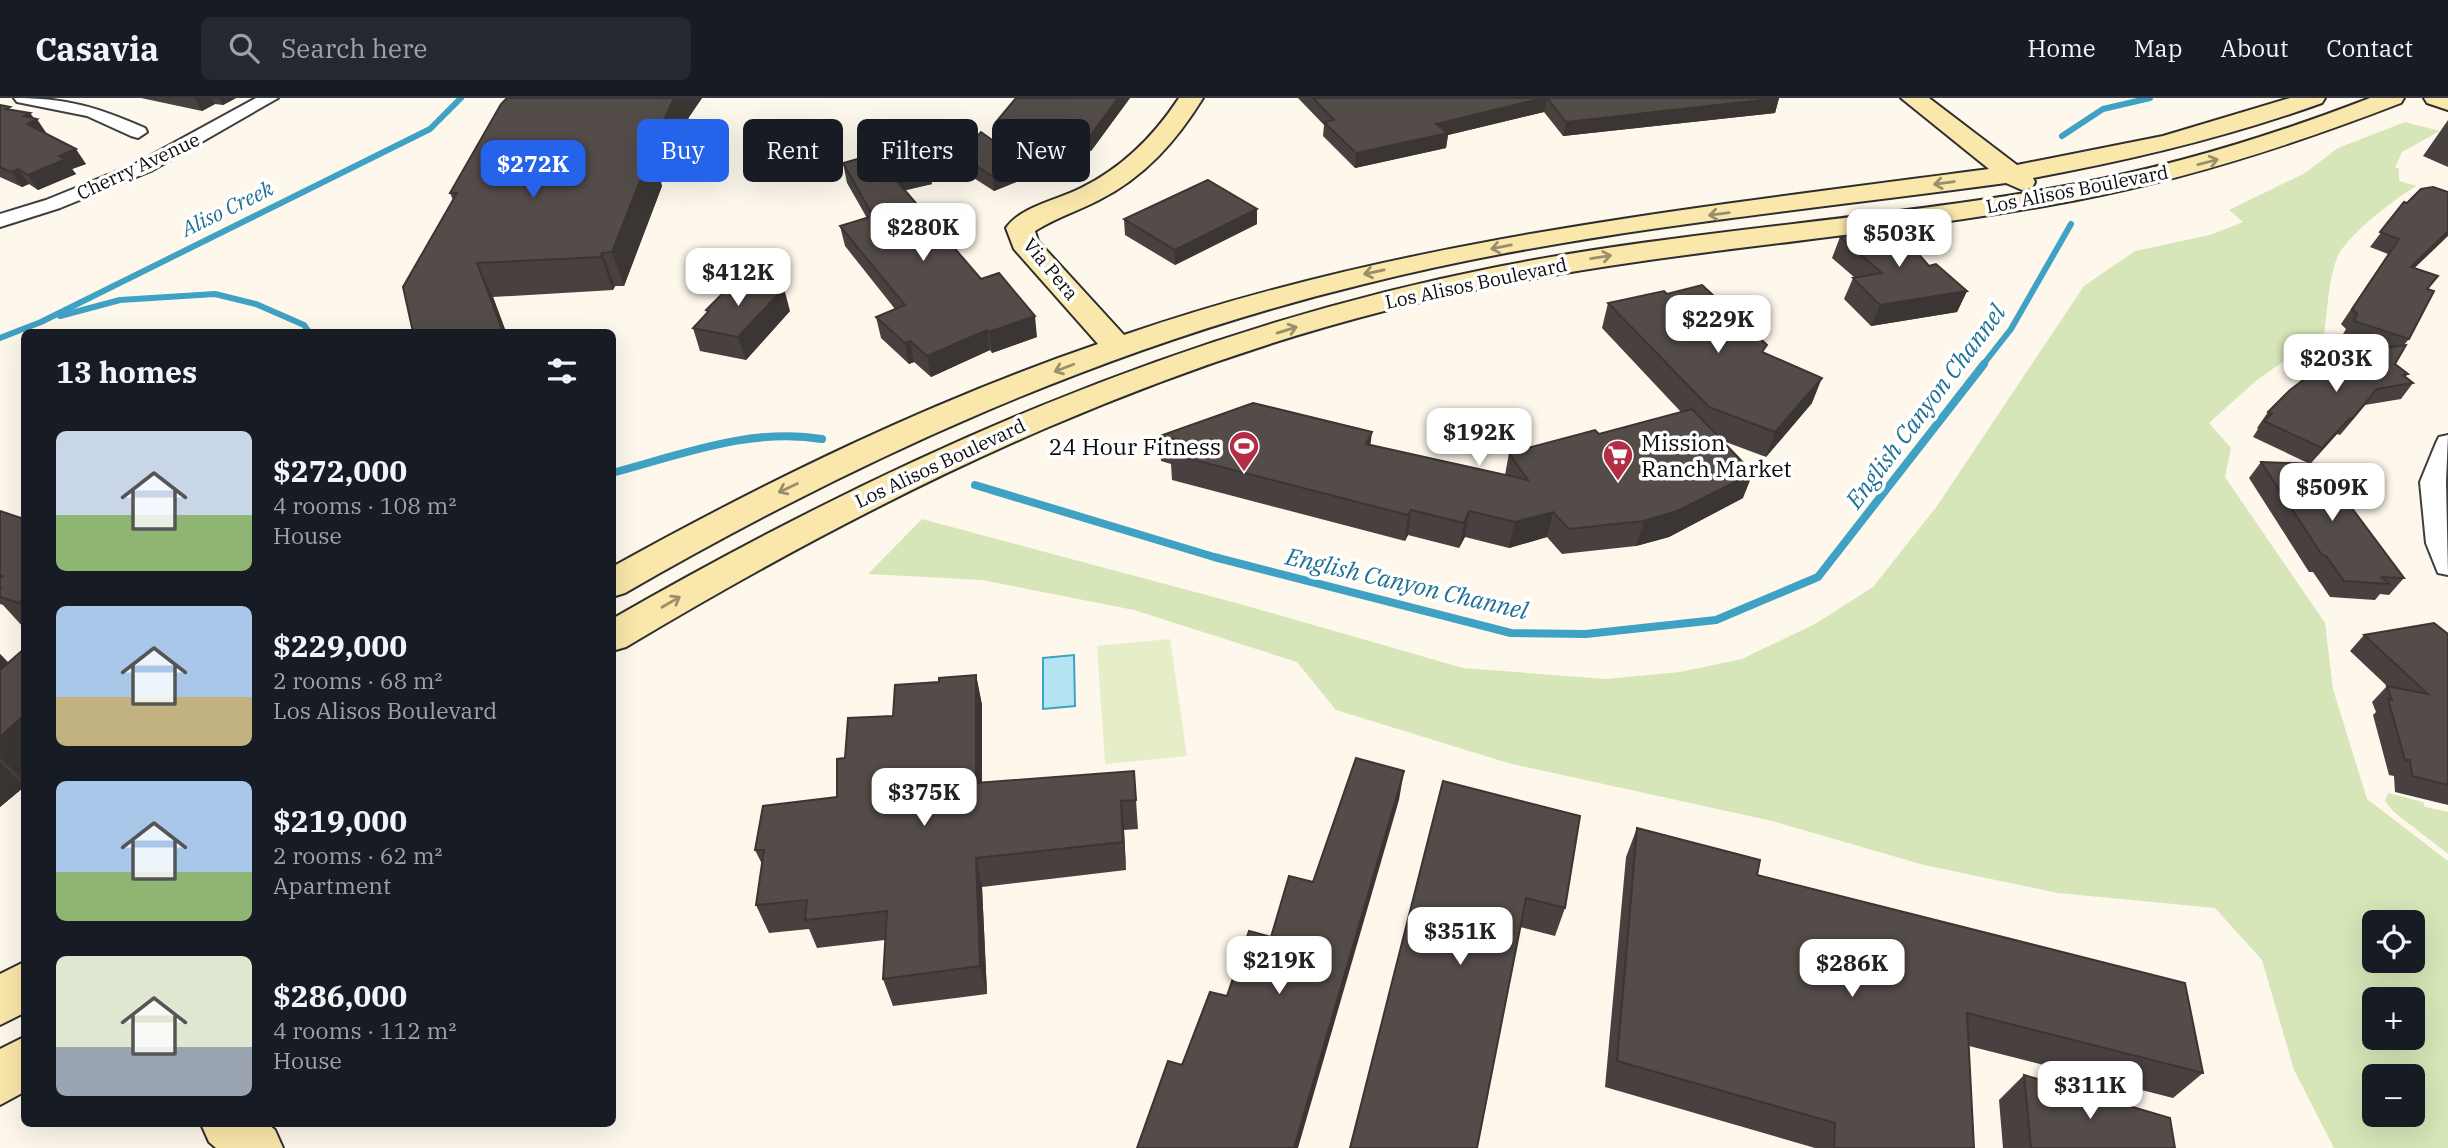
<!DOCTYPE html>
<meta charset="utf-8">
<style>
body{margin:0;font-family:"IBM Plex Serif",serif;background:#242831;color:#f1f3f6;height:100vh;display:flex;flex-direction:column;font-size:26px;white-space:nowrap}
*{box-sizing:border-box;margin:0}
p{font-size:23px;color:#9ea1a6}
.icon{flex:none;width:38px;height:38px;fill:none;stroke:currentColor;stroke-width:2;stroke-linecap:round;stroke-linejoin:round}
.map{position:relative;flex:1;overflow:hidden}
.panel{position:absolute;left:21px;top:231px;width:595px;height:798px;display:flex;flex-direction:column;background:#171b24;border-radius:10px;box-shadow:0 7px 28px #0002}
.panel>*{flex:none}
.banner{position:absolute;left:637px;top:21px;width:665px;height:63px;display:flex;gap:14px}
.fabs{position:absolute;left:2362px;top:812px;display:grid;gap:14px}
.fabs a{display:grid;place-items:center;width:63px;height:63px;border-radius:10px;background:#171b24;box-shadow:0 7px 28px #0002;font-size:35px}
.price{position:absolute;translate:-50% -60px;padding:0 16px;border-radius:14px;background:#fff;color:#222;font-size:23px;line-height:46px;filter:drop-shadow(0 2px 4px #0008)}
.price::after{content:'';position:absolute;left:50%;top:42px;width:21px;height:16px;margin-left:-10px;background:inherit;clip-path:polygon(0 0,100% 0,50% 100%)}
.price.on{background:#2563eb;color:#fff}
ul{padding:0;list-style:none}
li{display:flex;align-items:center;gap:21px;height:175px;padding:0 35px}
li span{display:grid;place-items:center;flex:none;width:196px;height:140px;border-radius:10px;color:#555}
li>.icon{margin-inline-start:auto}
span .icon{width:84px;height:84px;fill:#fffc;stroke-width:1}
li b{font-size:30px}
h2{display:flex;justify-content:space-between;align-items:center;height:84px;padding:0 35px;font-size:30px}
.chip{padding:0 24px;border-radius:10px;background:#171b24;box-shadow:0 7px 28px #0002;font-size:24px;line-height:63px}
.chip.on{background:#2563eb;color:#fff}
header{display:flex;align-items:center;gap:42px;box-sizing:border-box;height:98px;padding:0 35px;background:#171b24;border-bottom:2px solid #363941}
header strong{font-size:33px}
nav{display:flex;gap:38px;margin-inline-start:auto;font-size:24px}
.search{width:490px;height:63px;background:#242831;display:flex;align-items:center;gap:18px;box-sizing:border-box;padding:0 24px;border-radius:10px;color:#9ea1a6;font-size:26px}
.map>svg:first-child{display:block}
</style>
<header>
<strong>Casavia</strong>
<div class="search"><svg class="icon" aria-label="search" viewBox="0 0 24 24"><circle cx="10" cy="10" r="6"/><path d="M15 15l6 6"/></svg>Search here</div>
<nav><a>Home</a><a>Map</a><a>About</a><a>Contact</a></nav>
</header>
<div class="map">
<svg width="2448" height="1050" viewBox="0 0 2448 1050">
<rect width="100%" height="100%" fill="#fef8ec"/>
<g fill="#d6e6b8" fill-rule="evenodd">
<path d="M2405,24L2440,33L2402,54L2395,69L2399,71V83L2417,88C2396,99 2345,139 2337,160C2328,182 2328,212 2324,235L2257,282L2209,325L2231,350L2225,379L2325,525L2333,591L2367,701L2448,763V1050H2334L2294,972L2262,862L2215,810L2058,795L1924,767L1772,723L1508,665L1336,612L1297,564L1134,512L982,482L868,476L922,421L1240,506L1463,570L1606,581L1680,574L1742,561L1815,526L1873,489L1937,408L2084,188L2135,153L2210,137L2243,124L2229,112L2305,75L2338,50ZM2375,824H2413V863H2375ZM2375,901H2413V940H2375ZM2375,978H2413V1017H2375Z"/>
<polygon points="2388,695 2423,704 2425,709 2448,714 2448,756 2394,714 2385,703"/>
</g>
<polygon fill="#e6edc9" points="1170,541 1187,658 1105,666 1097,548"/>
<polygon fill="#b4e3f2" stroke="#3fa1c4" stroke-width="2" points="1074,557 1075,608 1043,611 1043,560"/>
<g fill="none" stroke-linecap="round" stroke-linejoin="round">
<g stroke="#3fa1c4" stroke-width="6">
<polyline points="2062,38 2103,11 2150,0"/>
<polyline points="60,218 120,202 215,196 256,206 304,227 309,234"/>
<polyline points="0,240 41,224 430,31 461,0"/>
<polyline points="1982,268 2011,231 2071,126"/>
</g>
<g stroke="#3fa1c4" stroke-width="8">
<path d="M612,375C680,357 751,329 822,341"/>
<polyline points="975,387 1214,459 1511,535 1586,536 1716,522 1818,479 1984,266"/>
</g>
<g stroke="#3f3f3f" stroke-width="4">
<g id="street">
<path d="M14,0C67,0 97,9 145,30L147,34L138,40L131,38L87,18L17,4Z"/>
<polygon points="256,0 278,0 151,73 60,110 0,129 0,116 46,102 137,65"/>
<polygon points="2448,337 2446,384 2448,477 2438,475 2426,445 2420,384 2436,345 2439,339"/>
</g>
</g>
<g stroke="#2e2e2e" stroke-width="4">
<g id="secondary">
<path d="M1179,0H1203C1177,42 1145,79 1099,102C1078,113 1055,120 1035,133L1038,143L1124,237C1404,140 1697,110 1989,71L1901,0H1929L2017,67L2163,38L2290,0H2325L2322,5C2228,39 2131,62 2033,80L2035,84L2032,90L2022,92L2006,85C1792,114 1574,133 1364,186C1102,250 859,360 625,495L612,499V469C769,382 929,304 1098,246L1014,151L1006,130C1021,108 1058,102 1081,90C1122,70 1154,38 1179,0Z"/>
<path d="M2370,0H2404L2401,5C2295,46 2188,81 2077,102C1885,139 1690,149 1499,187C1185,248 898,386 626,549L612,553V521C892,360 1179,232 1497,169C1688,131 1884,122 2076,86C2177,67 2274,37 2370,0Z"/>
<polygon points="2424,0 2448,0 2448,12 2427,5"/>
<polygon points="24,864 24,915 0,927 0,876"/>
<polygon points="24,939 24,994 0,1007 0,951"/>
<polygon points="201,1026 268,1026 275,1032 283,1050 216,1050 209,1044"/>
</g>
</g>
<use href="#street" fill="#fff" fill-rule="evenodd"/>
<use href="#secondary" fill="#fae7ab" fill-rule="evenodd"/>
</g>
<g fill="#48413f">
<polygon points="141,0 236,0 223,7 215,6 202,13"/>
<polygon points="507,0 702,0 689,19 661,85 662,88 624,188 615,188 613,192 493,199 506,234 413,234 453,102 450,95"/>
<polygon points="1130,0 1091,53 998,39 996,24"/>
<polygon points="1298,0 1779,0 1775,15 1563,38 1544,14 1448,37 1446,50 1355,70 1323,38 1324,27"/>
<polygon points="0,7 13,12 30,15 47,36 86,66 72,71 76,76 38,92 29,86 22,89 0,79"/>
<polygon points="2448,22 2448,69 2423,58"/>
<polygon points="949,51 1024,65 1026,80 994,93 952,66"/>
<polygon points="843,65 932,86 905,92 981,181 1037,239 992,255 990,252 931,279 914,264 909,266 881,240 876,219 895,211 845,148 840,128 867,120 847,85"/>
<polygon points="2404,104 2415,170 2428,191 2409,241 2404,247 2395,266 2408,276 2405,279 2413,285 2401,301 2365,307 2340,337 2337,336 2310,366 2253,339 2258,331 2257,330 2268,314 2333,261 2336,257 2379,251 2342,238 2346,231 2341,226 2388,156 2370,149"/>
<polygon points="1257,111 1257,126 1175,167 1125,137 1124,121"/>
<polygon points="1840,139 1929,168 1967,193 1957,214 1871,228 1844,201 1853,180 1854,179 1832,160"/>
<polygon points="1667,196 1765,255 1812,305 1766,359 1723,343 1743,400 1669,439 1636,448 1562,456 1547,439 1509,450 1465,439 1459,450 1408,437 1405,443 1172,382 1171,366 1161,363 1160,338 1371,347 1505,377 1509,355 1599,336 1681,314 1602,230 1608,205"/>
<polygon points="706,212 790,213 746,262 700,253 693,230 707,215"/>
<polygon points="2261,364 2404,480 2389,497 2380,496 2375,502 2330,499 2313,474 2309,474 2249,380"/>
<polygon points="0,413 24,421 24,530 3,507 0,506"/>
<polygon points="2448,536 2448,707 2395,694 2394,678 2389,677 2373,617 2376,614 2372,604 2387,588 2350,553 2364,537"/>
<polygon points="24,551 24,689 0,709 0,556 9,565"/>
<polygon points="976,577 982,607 982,685 1134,673 1138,731 1124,732 1126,772 982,789 987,896 893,908 883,881 885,842 817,850 809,831 769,835 756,807 762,766 755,752 837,699 845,660 893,618 939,584"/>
<polygon points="1443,683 1565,810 1555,838 1520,829"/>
<polygon points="1637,730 1757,777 2203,975 2173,1000 1969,948 1974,1050 1815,1050 1605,989 1626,759"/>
<polygon points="2024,977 2175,1050 2003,1050 1999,1002"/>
</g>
<g fill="#3b3533">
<polygon points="195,0 212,0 215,6 202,13"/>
<polygon points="219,0 236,0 223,7"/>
<polygon points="674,0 702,0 689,19 661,85 662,88 624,188 612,154 649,55"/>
<polygon points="1118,0 1130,0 1091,53 1090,38"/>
<polygon points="1544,0 1547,0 1544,14 1448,37 1446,50 1355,70 1356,55 1436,26"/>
<polygon points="1779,0 1775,15 1563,38 1566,24"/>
<polygon points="30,15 35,23 37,21 47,36 27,26 24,18"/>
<polygon points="76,51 86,66 72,71 76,76 38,92 28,77 59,58"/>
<polygon points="1024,65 1026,80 994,93 992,78"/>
<polygon points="928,66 932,86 894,95 890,75"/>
<polygon points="18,71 29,86 22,89 11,74"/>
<polygon points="1257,111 1257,126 1175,167 1175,152"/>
<polygon points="2448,133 2448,138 2400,184 2411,169"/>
<polygon points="602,155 615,188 613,192 601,159"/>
<polygon points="477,165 493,199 506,234 503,234"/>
<polygon points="784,190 790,213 746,262 738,239"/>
<polygon points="1967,193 1957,214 1871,228 1880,207"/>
<polygon points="1035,218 1037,239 992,255 989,234"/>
<polygon points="987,232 990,252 931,279 927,258"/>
<polygon points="910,243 914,264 909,266 905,245"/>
<polygon points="1822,280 1812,305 1766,359 1775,334"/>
<polygon points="2377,291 2365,307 2340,337 2352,321"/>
<polygon points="2350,320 2337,336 2310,366 2322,350"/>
<polygon points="1372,334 1369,359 1366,346"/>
<polygon points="1753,375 1743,400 1669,439 1636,448 1644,423"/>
<polygon points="1411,412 1408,437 1405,443 1408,417"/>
<polygon points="1469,413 1465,439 1459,450 1464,425"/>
<polygon points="1553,414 1547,439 1509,450 1515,424"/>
<polygon points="24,500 24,510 19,505"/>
<polygon points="0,556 12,569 0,590"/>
<polygon points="976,577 982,607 982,715 976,685"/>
<polygon points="24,617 24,683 0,660 0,639"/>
<polygon points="0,664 24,687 24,689 0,709"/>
<polygon points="1404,673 1399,702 1298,1050 1294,1050"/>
<polygon points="1121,703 1124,732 1126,772 1123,744"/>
<polygon points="976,760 982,789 987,896 980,868"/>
</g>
<g fill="#544c49" stroke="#3b3533" stroke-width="2">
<polygon points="507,0 674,0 649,55 651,55 612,154 602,155 601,159 477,165 503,234 413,234 403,189 457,95 450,95 501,6"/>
<polygon points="1016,0 1118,0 1090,38 996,24"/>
<polygon points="1313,0 1544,0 1436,26 1448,35 1356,55 1324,24 1334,22"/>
<polygon points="1547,0 1779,0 1566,24"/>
<polygon points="0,7 10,9 6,11 30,15 24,18 37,21 27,26 76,51 59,58 66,61 28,77 18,71 11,74 0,69"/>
<polygon points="981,34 1024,65 992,78 949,51 974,42"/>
<polygon points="914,45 928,66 890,75 981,181 999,175 1035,218 989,234 987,232 927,258 910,243 905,245 876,219 905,207 840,128 873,118 843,65"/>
<polygon points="1208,82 1257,111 1175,152 1124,121"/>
<polygon points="2433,89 2448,94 2448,133 2411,169 2438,178 2427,191 2434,193 2409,241 2354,223 2357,216 2352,211 2399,141 2380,134 2404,104 2407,105 2421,91"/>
<polygon points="1896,130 1929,168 1936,166 1967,193 1880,207 1853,180 1882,175 1840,139"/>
<polygon points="737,181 784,190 738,239 693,230 709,213 706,212"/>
<polygon points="1702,187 1767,247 1762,254 1822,280 1775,334 1709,309 1608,205 1664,193 1667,196"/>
<polygon points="2406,247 2395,266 2408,276 2403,277 2413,285 2377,291 2352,321 2350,320 2322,350 2264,323 2272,316 2268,314 2290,292 2331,261 2339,260 2336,257"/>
<polygon points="1253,305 1372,334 1366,346 1528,382 1509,355 1595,332 1599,336 1692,311 1753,375 1677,413 1644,423 1569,431 1553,414 1515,424 1469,413 1464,425 1411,412 1408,417 1171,356 1181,342 1160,338"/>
<polygon points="2261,364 2319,366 2404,480 2382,479 2389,486 2344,483 2326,458 2322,457"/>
<polygon points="0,413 24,421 24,500 19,505 0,499 0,491 2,490 0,490 0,480 3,478 0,477"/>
<polygon points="2434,525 2448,536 2448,687 2412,678 2410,662 2405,662 2388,601 2392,602 2387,588 2428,596 2364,537"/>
<polygon points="24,551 24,617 0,639 0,572"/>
<polygon points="976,577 976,685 1134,673 1136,702 1121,703 1123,744 976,760 980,868 883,881 887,813 805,822 807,802 756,807 764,752 755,752 763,708 837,699 837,661 845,660 848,620 893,618 895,587 939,584 939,580"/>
<polygon points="1356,660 1404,673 1294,1050 1137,1050 1168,963 1182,967 1210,894 1227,898 1249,833 1271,839 1289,778 1313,784"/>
<polygon points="1443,683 1580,718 1565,810 1526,800 1477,1050 1350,1050"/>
<polygon points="1637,730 1760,762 1757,777 2185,885 2203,975 1967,915 1974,1050 1834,1050 1835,1025 1617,963"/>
<polygon points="2024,977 2170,1020 2175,1050 2031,1050"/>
</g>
<defs><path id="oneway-shaft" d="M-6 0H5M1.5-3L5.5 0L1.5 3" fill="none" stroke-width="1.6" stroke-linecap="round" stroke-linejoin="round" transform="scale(1.75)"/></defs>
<g stroke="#9b8f6b">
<use href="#oneway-shaft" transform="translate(2208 64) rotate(-15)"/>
<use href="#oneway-shaft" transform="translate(1944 85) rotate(172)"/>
<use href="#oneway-shaft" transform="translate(1719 116) rotate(172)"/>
<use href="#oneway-shaft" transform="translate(1501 149) rotate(169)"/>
<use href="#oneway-shaft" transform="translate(1601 159) rotate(-9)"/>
<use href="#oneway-shaft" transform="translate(1374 174) rotate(168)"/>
<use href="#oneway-shaft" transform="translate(1287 232) rotate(-17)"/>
<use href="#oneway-shaft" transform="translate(1064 270) rotate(159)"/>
<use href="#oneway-shaft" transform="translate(788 390) rotate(155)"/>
<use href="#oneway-shaft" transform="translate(671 504) rotate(-30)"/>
</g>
<defs>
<g id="stadium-pin" transform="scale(1.575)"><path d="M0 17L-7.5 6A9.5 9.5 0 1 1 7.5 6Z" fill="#b32d45" stroke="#fff"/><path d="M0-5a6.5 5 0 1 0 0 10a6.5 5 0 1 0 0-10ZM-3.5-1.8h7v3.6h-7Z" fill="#fff"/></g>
<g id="supermarket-pin" transform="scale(1.575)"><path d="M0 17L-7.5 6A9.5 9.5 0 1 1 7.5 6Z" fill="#b32d45" stroke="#fff"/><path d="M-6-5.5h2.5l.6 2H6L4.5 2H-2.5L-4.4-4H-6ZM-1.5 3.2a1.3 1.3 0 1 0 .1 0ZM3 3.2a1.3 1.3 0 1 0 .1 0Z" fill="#fff"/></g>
</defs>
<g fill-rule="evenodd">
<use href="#stadium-pin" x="1244" y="348"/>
<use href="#supermarket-pin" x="1618" y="357"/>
</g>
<g text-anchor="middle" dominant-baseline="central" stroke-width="7" stroke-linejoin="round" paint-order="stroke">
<g font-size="19" fill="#0c0c0c" stroke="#fff">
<text transform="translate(138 68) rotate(-25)">Cherry Avenue</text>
<text transform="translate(2077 91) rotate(-11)">Los Alisos Boulevard</text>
<text transform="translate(1051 171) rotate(50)">Via Pera</text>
<text transform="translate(1476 185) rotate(-12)">Los Alisos Boulevard</text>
<text transform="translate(940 365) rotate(-25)">Los Alisos Boulevard</text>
</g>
<g font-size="21" font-style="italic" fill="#1d7195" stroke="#fff">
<text transform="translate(227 110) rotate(-26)">Aliso Creek</text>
</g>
<g font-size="23" fill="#0c0c0c" stroke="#fff" text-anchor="start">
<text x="1641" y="344">Mission<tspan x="1641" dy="26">Ranch Market</tspan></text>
<text x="1221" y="348" text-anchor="end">24 Hour Fitness</text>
</g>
<g font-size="24" font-style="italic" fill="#1d7195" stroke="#fff">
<text transform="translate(1925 308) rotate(-53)">English Canyon Channel</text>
<text transform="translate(1407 485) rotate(13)">English Canyon Channel</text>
</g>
</g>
</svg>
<div class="fabs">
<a><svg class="icon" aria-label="locate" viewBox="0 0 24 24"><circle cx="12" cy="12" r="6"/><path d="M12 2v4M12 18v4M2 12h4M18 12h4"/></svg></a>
<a>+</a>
<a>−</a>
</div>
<b class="price on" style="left:533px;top:102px">$272K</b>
<b class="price" style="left:923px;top:165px">$280K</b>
<b class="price" style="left:1899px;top:171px">$503K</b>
<b class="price" style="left:738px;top:210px">$412K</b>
<b class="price" style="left:1718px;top:257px">$229K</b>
<b class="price" style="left:2336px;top:296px">$203K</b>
<b class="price" style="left:1479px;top:370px">$192K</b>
<b class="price" style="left:2332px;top:425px">$509K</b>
<b class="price" style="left:924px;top:730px">$375K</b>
<b class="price" style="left:1460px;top:869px">$351K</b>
<b class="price" style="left:1279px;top:898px">$219K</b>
<b class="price" style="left:1852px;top:901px">$286K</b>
<b class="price" style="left:2090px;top:1023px">$311K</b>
<div class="banner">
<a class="chip on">Buy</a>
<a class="chip">Rent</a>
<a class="chip">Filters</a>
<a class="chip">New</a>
</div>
<section class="panel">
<h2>13 homes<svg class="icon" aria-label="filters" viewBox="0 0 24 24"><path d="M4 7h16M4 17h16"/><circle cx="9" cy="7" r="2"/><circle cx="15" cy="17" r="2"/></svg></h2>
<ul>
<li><span style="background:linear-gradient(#c9d6e8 60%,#8fb573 0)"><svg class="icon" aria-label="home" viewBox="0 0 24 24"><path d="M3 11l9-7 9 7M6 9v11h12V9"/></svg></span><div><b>$272,000</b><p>4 rooms · 108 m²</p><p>House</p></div></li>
<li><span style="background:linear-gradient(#a9c7e8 65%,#c2b280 0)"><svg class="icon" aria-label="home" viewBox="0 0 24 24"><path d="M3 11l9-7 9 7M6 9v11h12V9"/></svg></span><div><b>$229,000</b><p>2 rooms · 68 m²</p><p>Los Alisos Boulevard</p></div></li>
<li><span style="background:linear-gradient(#a9c7e8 65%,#8fb573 0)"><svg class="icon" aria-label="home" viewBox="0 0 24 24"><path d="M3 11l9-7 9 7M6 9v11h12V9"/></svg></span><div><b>$219,000</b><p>2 rooms · 62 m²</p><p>Apartment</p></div></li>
<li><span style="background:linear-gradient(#dfe7d0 65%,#9aa5b1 0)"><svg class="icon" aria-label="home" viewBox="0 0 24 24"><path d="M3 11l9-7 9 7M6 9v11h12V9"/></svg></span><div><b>$286,000</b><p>4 rooms · 112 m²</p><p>House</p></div></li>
</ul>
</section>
</div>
